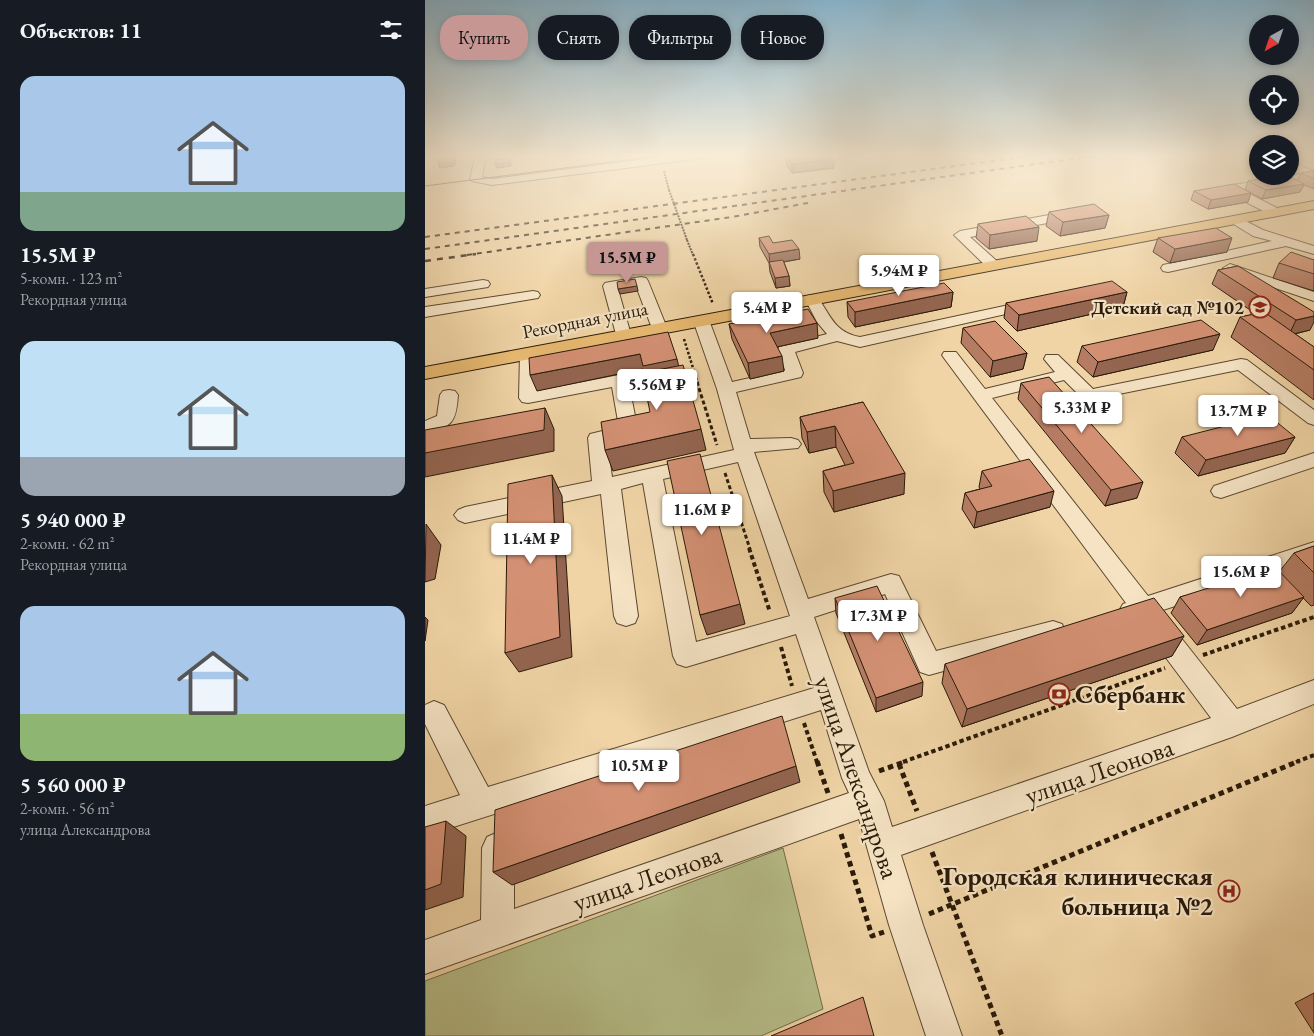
<!DOCTYPE html>
<html lang="ru">
<meta charset="utf-8">
<style>
body{margin:0;font-family:"EB Garamond",serif;background:#242831;color:#f1f3f6;height:100vh;display:flex;flex-direction:column;font-size:19px;white-space:nowrap}
*{box-sizing:border-box;margin:0}
p{font-size:16px;color:#9ea1a6}
.icon{flex:none;width:28px;height:28px;fill:none;stroke:currentColor;stroke-width:2;stroke-linecap:round;stroke-linejoin:round}
.map{position:relative;flex:1;overflow:hidden}
.side{display:flex;flex-direction:column;background:#171b24;width:425px}
.side>*{flex:none}
.banner{position:absolute;left:15px;top:15px;width:475px;height:45px;display:flex;gap:10px}
.needle{width:32px;rotate:220deg}
.fabs{position:absolute;left:824px;top:15px;display:grid;gap:10px}
.fabs a{display:grid;place-items:center;width:50px;height:50px;border-radius:50%;background:#171b24;box-shadow:0 2px 8px #0003;font-size:25px}
.price{position:absolute;translate:-50% -42px;padding:0 11px;border-radius:5px;background:#fff;color:#222;font-size:16px;line-height:32px;filter:drop-shadow(0 1px 2px #0008)}
.price::after{content:'';position:absolute;left:50%;top:30px;width:15px;height:11px;margin-left:-8px;background:inherit;clip-path:polygon(0 0,100% 0,50% 100%)}
.price.selected{background:#c59692;color:#111}
ul{padding:0;list-style:none}
li{display:grid;align-content:center;gap:10px;height:265px;padding:0 20px}
li span{display:grid;place-items:center;height:155px;border-radius:15px;color:#555}
li>.icon{margin-inline-start:auto}
span .icon{width:90px;height:90px;fill:#fffc;stroke-width:1}
li b{font-size:21px}
h2{display:flex;justify-content:space-between;align-items:center;height:60px;padding:0 20px;font-size:21px}
.chip{padding:0 18px;border-radius:20px;background:#171b24;box-shadow:0 2px 8px #0003;font-size:18px;line-height:45px}
.chip.selected{background:#c59692;color:#111}
main{display:flex;flex:1;min-height:0}
.map>svg:first-child{display:block}
</style>
<main>
<section class="side">
<h2>Объектов: 11<svg class="icon" aria-label="filters" viewBox="0 0 24 24"><path d="M4 7h16M4 17h16"/><circle cx="9" cy="7" r="2"/><circle cx="15" cy="17" r="2"/></svg></h2>
<ul>
<li><span style="background:linear-gradient(#a9c7e8 75%,#7fa58c 0)"><svg class="icon" aria-label="home" viewBox="0 0 24 24"><path d="M3 11l9-7 9 7M6 9v11h12V9"/></svg></span><div><b>15.5M ₽</b><p>5-комн. · 123 m²</p><p>Рекордная улица</p></div></li>
<li><span style="background:linear-gradient(#bfe0f5 75%,#9aa5b1 0)"><svg class="icon" aria-label="home" viewBox="0 0 24 24"><path d="M3 11l9-7 9 7M6 9v11h12V9"/></svg></span><div><b>5 940 000 ₽</b><p>2-комн. · 62 m²</p><p>Рекордная улица</p></div></li>
<li><span style="background:linear-gradient(#a9c7e8 70%,#8fb573 0)"><svg class="icon" aria-label="home" viewBox="0 0 24 24"><path d="M3 11l9-7 9 7M6 9v11h12V9"/></svg></span><div><b>5 560 000 ₽</b><p>2-комн. · 56 m²</p><p>улица Александрова</p></div></li>
</ul>
</section>
<div class="map">
<svg width="889" height="1036" viewBox="0 0 889 1036">
<rect width="100%" height="100%" fill="#f0d4a5"/>
<filter id="stains"><feTurbulence type="fractalNoise" baseFrequency=".004" numOctaves="4"/><feColorMatrix values="0 0 0 0 .2 0 0 0 0 .09 0 0 0 0 .02 0 0 0 .5 -.17"/></filter>
<radialGradient id="worn" r=".72"><stop offset=".6" stop-color="#630" stop-opacity="0"/><stop offset="1" stop-color="#630" stop-opacity=".3"/></radialGradient>
<polygon fill="#b6bd88" stroke="#706c48" points="358,848 398,1009 336,1036 0,1036 0,981"/>
<g fill="none" stroke-linecap="round" stroke-linejoin="round">
<g stroke="#5b4830" stroke-width="2">
<g id="minor">
<polygon points="51,154 61,154 57,177 67,179 259,154 292,154 287,157 67,185 47,181 45,179"/>
<polygon points="402,154 413,154 415,158 410,161 406,160"/>
<polygon points="865,160 889,172 889,178 817,190 854,209 856,212 854,215 846,215 796,189 802,186 876,174 865,167"/>
<polygon points="635,213 641,217 639,220 545,237 574,263 576,266 574,269 564,269 529,235 535,231"/>
<polygon points="811,216 838,230 889,246 889,254 861,246 743,272 738,271 736,268 738,265 847,241 828,236 807,223 805,220 807,217"/>
<polygon points="805,264 889,292 889,301 800,271 798,268"/>
<polygon points="216,277 221,278 223,281 242,328 240,331 228,331 211,286 193,289 206,335 204,338 192,338 178,286 180,283 185,282"/>
<polygon points="58,280 63,281 65,284 63,287 0,297 0,289"/>
<polygon points="108,291 113,292 115,295 113,298 0,317 0,307"/>
<path d="M387,295L392,296C405,315 410,333 435,337L607,300L612,301L614,304L612,307L607,308L435,347L412,341L370,352L378,373L376,377L311,392L325,439L366,438L373,440L376,444L373,448L329,452L383,599L466,574L474,576L511,651L628,621L637,624L640,631L637,638L628,641L504,675L495,672L460,594L389,617L444,772L459,801L467,827L786,718L712,619L706,621L698,618L694,611L698,604L701,603L519,358L517,355L519,352H531L560,389L630,372L619,359L621,355H633L668,389L816,359L822,360L889,410V425L883,423L813,370L664,400L658,399L639,380L567,398L723,596L889,542V560L735,611L812,709L889,680V704L807,737L476,855L498,925L537,1036H501L464,925L434,819L0,974V940L56,920L57,848L62,837L73,832L84,837L89,848V909L424,793L417,778L396,710L0,836V806L35,795L0,724V705L9,701L19,705L63,787L389,688L371,634L261,667L252,664L248,656L218,483L196,489L213,616L210,623L201,626L192,623L189,616L176,494L40,523L33,520L29,515L33,510L40,507L167,481L163,438L165,434L194,427L187,387L103,403L97,402L94,398L95,353L97,350H109L111,353L112,391L194,375L200,376L203,380L213,431L211,435L182,442L187,477L309,450L292,389L268,320L271,317H281L284,320L307,382L360,370L353,349L355,346L402,334L392,322L380,299L382,296ZM313,462L365,616L271,642L238,479Z"/>
<path d="M24,390L30,391L33,395C31,423 27,427 0,433V421L12,416L15,395L18,391Z"/>
<polygon points="889,453 889,467 796,498 789,496 786,491 789,486"/>
</g>
</g>
<g stroke="#291a09" stroke-width="2">
<polygon id="major" points="889,201 889,209 0,379 0,367"/>
</g>
<g stroke="#291a09" stroke-width="2" stroke-dasharray="2 1" stroke-linecap="butt">
<polyline points="239,171 244,190"/>
<polyline points="262,240 268,255"/>
</g>
<g stroke="#291a09" stroke-width="2.5" stroke-dasharray="2.5 2" stroke-linecap="butt">
<polyline points="268,254 288,304"/>
<polyline points="259,339 273,384"/>
</g>
<g stroke="#291a09" stroke-width="3" stroke-dasharray="4 2.5" stroke-linecap="butt">
<polyline points="272,382 292,445"/>
<polyline points="300,473 325,549"/>
</g>
<g stroke="#291a09" stroke-width="4" stroke-dasharray="4.5 3" stroke-linecap="butt">
<polyline points="324,548 345,612"/>
<polyline points="356,647 367,686"/>
<polyline points="778,655 889,617"/>
<polyline points="379,723 392,762"/>
<polyline points="478,762 740,668"/>
<polyline points="871,762 889,755"/>
</g>
<g stroke="#291a09" stroke-width="5" stroke-dasharray="5.5 4" stroke-linecap="butt">
<polyline points="392,761 403,793"/>
<polyline points="474,764 492,811"/>
<polyline points="454,771 482,761"/>
<polyline points="416,834 447,936 459,932"/>
<polyline points="507,852 577,1036"/>
<polyline points="504,914 874,761"/>
</g>
<use href="#minor" fill="#f5e3c4" fill-rule="evenodd"/>
<use href="#major" fill="#e8ba72" fill-rule="evenodd"/>
<polyline stroke="#291a09" stroke-width="1" points="0,186 248,154"/>
<g stroke="#291a09" stroke-width="2" stroke-dasharray="5 5" stroke-linecap="butt">
<polyline points="0,237 620,154"/>
<polyline points="0,249 683,154"/>
<polyline points="42,255 307,217 388,202"/>
</g>
<polyline stroke="#291a09" stroke-width="2.5" stroke-dasharray="6 6" stroke-linecap="butt" points="0,261 51,254"/>
<polyline stroke="#291a09" stroke-width="2" stroke-dasharray="2 1" stroke-linecap="butt" points="244,190 262,240"/>
</g>
<g fill="#b57c63" stroke="#291a09">
<polygon points="361,157 409,168 367,173 362,166"/>
<polygon points="889,171 889,189 879,185 875,192 837,199 826,193 823,202 783,209 766,200 769,191 820,190 823,181 872,180 876,173"/>
<polygon points="624,212 684,215 680,228 635,236 621,226"/>
<polygon points="553,224 612,241 564,249 551,238"/>
<polygon points="334,238 348,243 375,259 359,262 364,276 365,286 351,288 345,272 344,263 335,247"/>
<polygon points="733,238 802,252 745,263 728,252"/>
<polygon points="889,260 889,291 848,278 854,263"/>
<polygon points="813,266 885,330 870,334 889,347 889,400 806,337 815,317 831,314 787,284 793,270"/>
<polygon points="528,292 526,307 430,327 423,317 422,302"/>
<polygon points="702,292 698,307 592,331 579,318 581,303"/>
<polygon points="304,324 393,338 352,347 359,371 325,379 307,339"/>
<polygon points="538,328 602,353 598,369 565,377 536,343"/>
<polygon points="657,346 788,350 668,377 652,362"/>
<polygon points="596,383 712,498 680,506 593,399"/>
<polygon points="438,402 479,494 409,512 399,492 398,471 420,465 411,447 384,453 377,438 375,417"/>
<polygon points="757,437 870,437 860,453 773,476 750,453"/>
<polygon points="557,471 625,507 549,528 537,509 540,493 555,489 554,487"/>
<polygon points="889,546 889,605 886,606 878,598 867,613 772,645 746,613 755,597 854,572 869,553"/>
<polygon points="410,598 497,696 451,712 411,613"/>
<polygon points="759,636 747,656 537,727 517,683 520,664"/>
<polygon points="889,993 889,1033 870,1003"/>
</g>
<g fill="#946550" stroke="#291a09">
<polygon points="20,154 35,154 35,155 21,157"/>
<polygon points="153,154 167,154 153,156"/>
<polygon points="29,158 31,162 29,166 15,168 13,163"/>
<polygon points="85,158 86,162 86,166 72,168 70,164"/>
<polygon points="408,159 409,168 367,173 367,164"/>
<polygon points="879,184 875,192 837,199 841,190"/>
<polygon points="826,193 823,202 783,209 786,200"/>
<polygon points="684,215 680,228 635,236 638,222"/>
<polygon points="614,227 612,241 564,249 565,235"/>
<polygon points="807,238 802,252 745,263 750,249"/>
<polygon points="374,249 375,259 345,264 344,254"/>
<polygon points="364,276 365,286 351,288 350,278"/>
<polygon points="212,286 213,291 195,294 193,289"/>
<polygon points="528,292 526,307 430,327 430,312"/>
<polygon points="702,292 698,307 592,331 594,315"/>
<polygon points="889,316 889,322 885,330 864,335 871,320"/>
<polygon points="392,323 393,338 347,348 345,333"/>
<polygon points="795,334 788,350 668,377 673,362"/>
<polygon points="602,353 598,369 565,377 568,361"/>
<polygon points="215,354 252,359 256,375 222,382 218,369 112,391 105,375"/>
<polygon points="357,356 359,371 325,379 323,363"/>
<polygon points="120,408 129,429 129,451 0,477 0,453"/>
<polygon points="410,426 411,447 384,453 382,432"/>
<polygon points="276,429 281,450 188,471 180,450"/>
<polygon points="870,437 860,453 773,476 781,460"/>
<polygon points="480,473 479,494 409,512 408,491"/>
<polygon points="127,475 137,496 147,657 94,672 80,653"/>
<polygon points="718,482 712,498 680,506 686,490"/>
<polygon points="629,491 625,507 549,528 552,512"/>
<polygon points="1,524 16,545 10,579 0,582"/>
<polygon points="879,597 867,613 772,645 782,630"/>
<polygon points="315,604 320,624 282,635 275,615"/>
<polygon points="0,617 3,620 0,641"/>
<polygon points="759,636 747,656 537,727 542,709"/>
<polygon points="498,682 497,696 451,712 451,698"/>
<polygon points="371,766 375,782 87,885 68,872"/>
<polygon points="21,821 41,836 38,897 0,910 0,890"/>
</g>
<g fill="#d39073" stroke="#291a09">
<polygon points="383,154 404,154 408,159 367,164 361,157"/>
<polygon points="29,158 28,162 13,163 14,159"/>
<polygon points="85,158 84,162 70,164 70,160"/>
<polygon points="889,171 889,179 876,173"/>
<polygon points="854,176 864,176 879,184 841,190 823,181"/>
<polygon points="809,184 826,193 786,200 769,191"/>
<polygon points="669,204 684,215 638,222 624,212"/>
<polygon points="601,216 614,227 565,235 553,224"/>
<polygon points="791,228 807,238 750,249 733,238"/>
<polygon points="344,236 348,243 367,240 374,249 344,254 334,238"/>
<polygon points="866,252 889,260 889,274 854,263"/>
<polygon points="358,260 364,276 350,278 344,262"/>
<polygon points="813,266 889,312 889,316 871,320 793,270"/>
<polygon points="210,279 212,286 193,289 192,282"/>
<polygon points="687,281 702,292 594,315 581,303"/>
<polygon points="519,283 528,292 430,312 422,302"/>
<polygon points="383,309 392,323 345,333 357,356 323,363 304,324"/>
<polygon points="839,312 889,347 889,370 815,317"/>
<polygon points="776,320 795,334 673,362 657,346"/>
<polygon points="570,321 602,353 568,361 538,328"/>
<polygon points="243,332 252,359 218,366 215,354 105,375 104,358"/>
<polygon points="258,365 276,429 180,450 176,422 225,412 217,373"/>
<polygon points="624,377 718,482 686,490 596,383"/>
<polygon points="438,402 480,473 408,491 398,471 429,463 410,426 382,432 375,417"/>
<polygon points="120,408 119,430 0,453 0,430"/>
<polygon points="843,415 870,437 781,460 757,437"/>
<polygon points="275,454 315,604 275,615 242,461"/>
<polygon points="604,459 629,491 552,512 540,493 567,486 557,471"/>
<polygon points="127,475 135,637 80,653 83,484"/>
<polygon points="889,546 889,573 869,553"/>
<polygon points="850,567 879,597 782,630 755,597"/>
<polygon points="452,586 498,682 451,698 410,598"/>
<polygon points="729,598 759,636 542,709 520,664"/>
<polygon points="357,716 371,766 68,872 70,810"/>
<polygon points="21,821 16,884 0,890 0,827"/>
<polygon points="438,997 449,1036 346,1036"/>
</g>
<linearGradient id="sky" x2="0" y2="1"><stop stop-color="#89b6cf"/><stop offset="0.52" stop-color="#f8ecd6"/><stop offset="1" stop-color="#f8ecd6" stop-opacity="0"/></linearGradient>
<rect width="889" height="299" fill="url(#sky)"/>
<defs>
<g id="school-ring" transform="scale(1.125)"><circle r="9.5" fill="#f5e3c4" stroke="#8f2418" stroke-width="1.5"/><path d="M0-5L7-2L0 1L-7-2ZM-4 1L0 2.5L4 1V4Q0 6-4 4Z" fill="#8f2418"/></g>
<g id="bank-ring" transform="scale(1.125)"><circle r="9.5" fill="#f5e3c4" stroke="#8f2418" stroke-width="1.5"/><path d="M-6-4H6V4H-6ZM0-2.3a2.3 2.3 0 1 0 0 4.6a2.3 2.3 0 1 0 0-4.6Z" fill="#8f2418"/></g>
<g id="hospital-ring" transform="scale(1.125)"><circle r="9.5" fill="#f5e3c4" stroke="#8f2418" stroke-width="1.5"/><path d="M-5-5h3v3.5h4V-5h3V5h-3V1.5h-4V5h-3Z" fill="#8f2418"/></g>
</defs>
<g fill-rule="evenodd">
<use href="#school-ring" x="835" y="307"/>
<use href="#bank-ring" x="634" y="694"/>
<use href="#hospital-ring" x="804" y="891"/>
</g>
<g text-anchor="middle" dominant-baseline="central" stroke-width="4.5" stroke-linejoin="round" paint-order="stroke">
<g font-size="19" font-weight="bold" fill="#291a09" stroke="#f5e3c4" text-anchor="end">
<text x="819" y="307">Детский сад №102</text>
</g>
<g font-size="19" fill="#291a09" stroke="#f5e3c4">
<text transform="translate(160 320) rotate(-11)">Рекордная улица</text>
</g>
<g font-size="26" font-weight="bold" fill="#291a09" stroke="#f5e3c4" text-anchor="start">
<text x="650" y="694">Сбербанк</text>
<text x="788" y="876" text-anchor="end">Городская клиническая<tspan x="788" dy="30">больница №2</tspan></text>
</g>
<g font-size="26" fill="#291a09" stroke="#f5e3c4">
<text transform="translate(674 771) rotate(-19)">улица Леонова</text>
<text transform="translate(432 777) rotate(71)">улица Александрова</text>
<text transform="translate(222 878) rotate(-19)">улица Леонова</text>
</g>
</g>
<rect width="100%" height="100%" filter="url(#stains)"/>
<rect width="100%" height="100%" fill="url(#worn)"/>
</svg>
<div class="fabs">
<a><svg class="needle" viewBox="-14 -14 28 28"><path d="M0-13l5 13h-10z" fill="#e53935"/><path d="M0 13l5-13h-10z" fill="#9ea1a6"/></svg></a>
<a><svg class="icon" aria-label="locate" viewBox="0 0 24 24"><circle cx="12" cy="12" r="6"/><path d="M12 2v4M12 18v4M2 12h4M18 12h4"/></svg></a>
<a><svg class="icon" aria-label="layers" viewBox="0 0 24 24"><path d="M12 4l9 5-9 5-9-5zM3 14l9 5 9-5"/></svg></a>
</div>
<b class="price selected" style="left:202px;top:284px">15.5M ₽</b>
<b class="price" style="left:474px;top:297px">5.94M ₽</b>
<b class="price" style="left:342px;top:334px">5.4M ₽</b>
<b class="price" style="left:232px;top:411px">5.56M ₽</b>
<b class="price" style="left:657px;top:434px">5.33M ₽</b>
<b class="price" style="left:813px;top:437px">13.7M ₽</b>
<b class="price" style="left:277px;top:536px">11.6M ₽</b>
<b class="price" style="left:106px;top:565px">11.4M ₽</b>
<b class="price" style="left:816px;top:598px">15.6M ₽</b>
<b class="price" style="left:453px;top:642px">17.3M ₽</b>
<b class="price" style="left:214px;top:792px">10.5M ₽</b>
<div class="banner">
<a class="chip selected">Купить</a>
<a class="chip">Снять</a>
<a class="chip">Фильтры</a>
<a class="chip">Новое</a>
</div>
</div>
</main>
